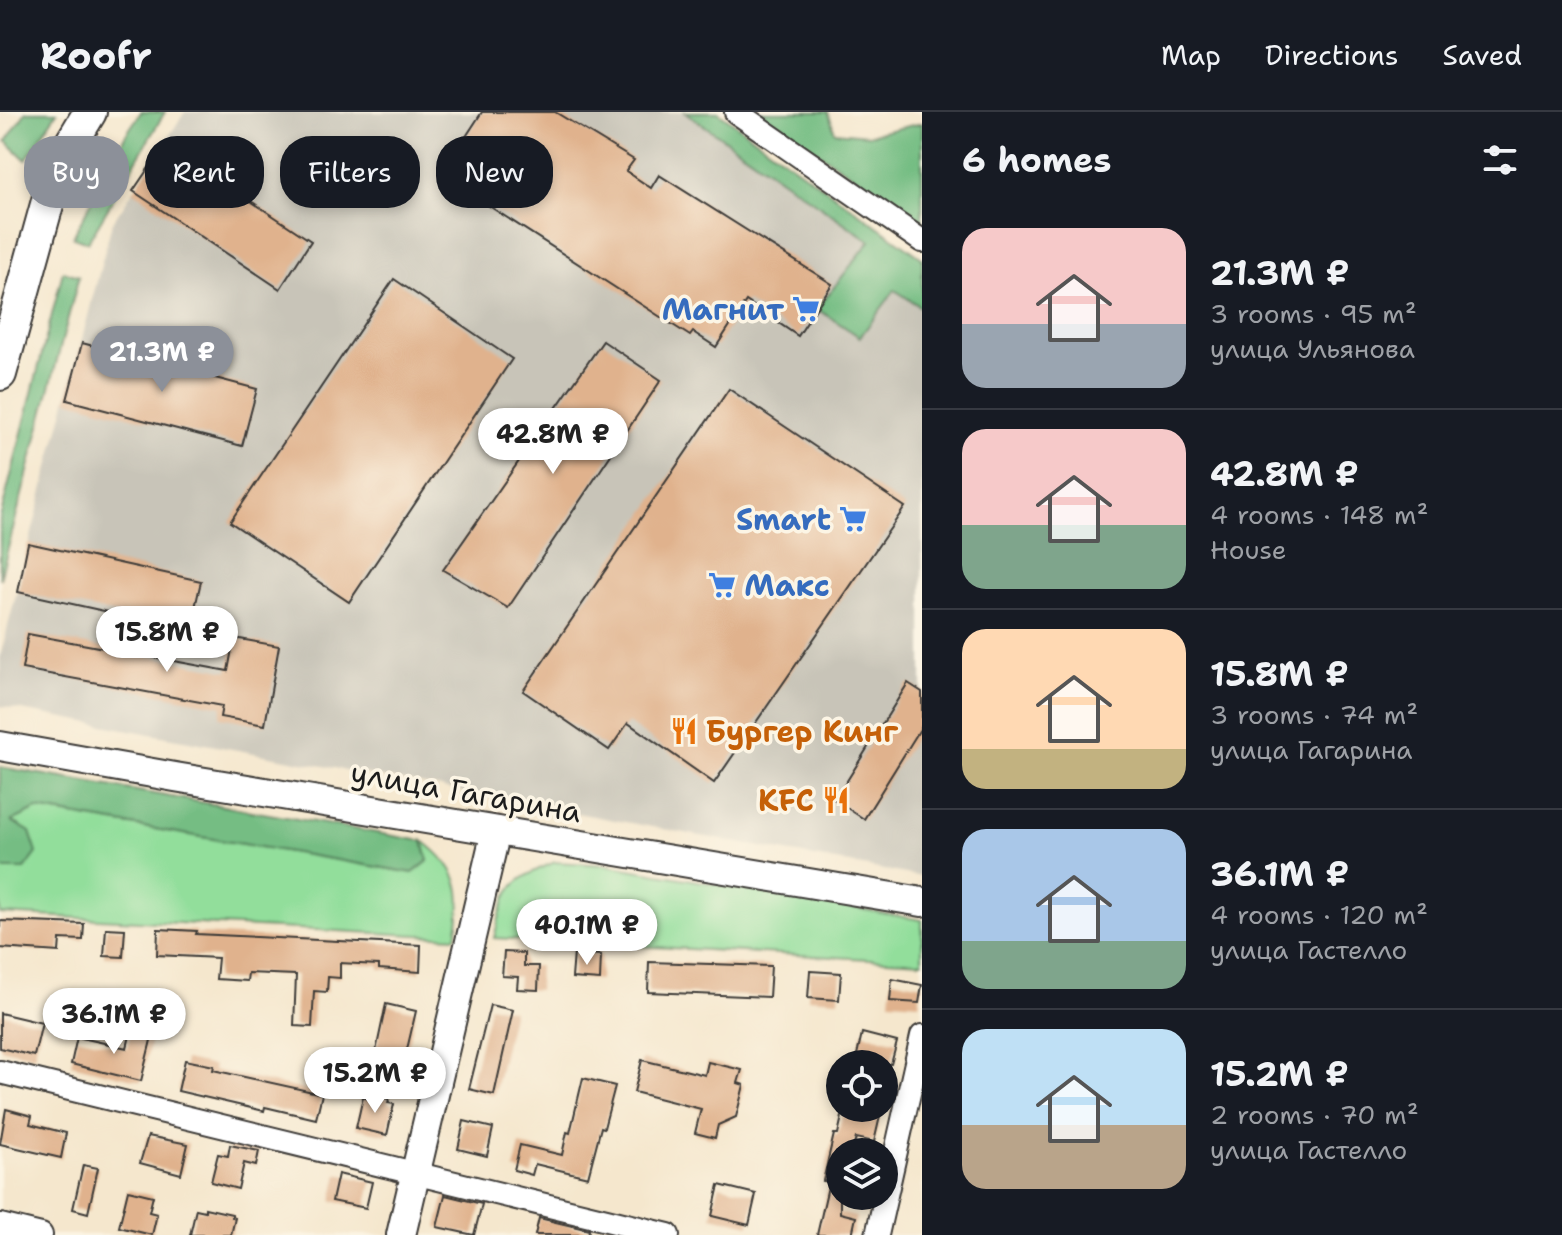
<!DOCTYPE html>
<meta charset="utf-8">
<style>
body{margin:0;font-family:"Shantell Sans",sans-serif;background:#242831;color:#f1f3f6;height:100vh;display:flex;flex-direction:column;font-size:30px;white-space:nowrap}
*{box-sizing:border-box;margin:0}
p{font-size:26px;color:#9ea1a6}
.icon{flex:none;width:44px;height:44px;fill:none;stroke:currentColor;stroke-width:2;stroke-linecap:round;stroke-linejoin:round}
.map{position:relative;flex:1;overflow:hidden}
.drawer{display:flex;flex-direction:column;background:#171b24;width:640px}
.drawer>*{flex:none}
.guide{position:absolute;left:24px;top:24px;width:760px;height:72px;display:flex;gap:16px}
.tools{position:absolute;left:826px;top:938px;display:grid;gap:16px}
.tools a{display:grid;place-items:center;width:72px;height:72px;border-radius:50%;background:#171b24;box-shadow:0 4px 12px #0003;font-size:40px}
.price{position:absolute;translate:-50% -68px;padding:0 18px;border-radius:28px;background:#fff;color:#222;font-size:26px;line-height:52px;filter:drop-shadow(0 2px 4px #0008)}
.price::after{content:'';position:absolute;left:50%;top:48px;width:24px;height:18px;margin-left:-12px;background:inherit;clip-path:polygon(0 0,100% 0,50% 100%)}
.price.selected{background:#8c9099;color:#fff}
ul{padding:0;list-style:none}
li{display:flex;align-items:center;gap:24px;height:200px;padding:0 40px}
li+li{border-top:2px solid #363941}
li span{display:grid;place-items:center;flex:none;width:224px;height:160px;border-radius:24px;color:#555}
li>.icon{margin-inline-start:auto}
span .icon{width:96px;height:96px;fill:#fffc;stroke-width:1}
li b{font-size:34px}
h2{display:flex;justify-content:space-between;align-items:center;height:96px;padding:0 40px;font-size:34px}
.pill{padding:0 28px;border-radius:32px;background:#171b24;box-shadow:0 4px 12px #0003;font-size:28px;line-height:72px}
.pill.selected{background:#8c9099;color:#fff}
header{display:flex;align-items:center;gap:48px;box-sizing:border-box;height:112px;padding:0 40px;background:#171b24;border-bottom:2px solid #363941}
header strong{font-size:38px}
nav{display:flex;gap:44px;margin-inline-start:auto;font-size:28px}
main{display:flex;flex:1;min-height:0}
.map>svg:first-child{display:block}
</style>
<header>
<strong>Roofr</strong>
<nav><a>Map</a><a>Directions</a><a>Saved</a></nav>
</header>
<main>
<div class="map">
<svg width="922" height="1123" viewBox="0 0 922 1123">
<rect width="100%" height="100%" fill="#fcf5e5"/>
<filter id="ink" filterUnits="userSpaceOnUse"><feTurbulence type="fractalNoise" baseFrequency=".0125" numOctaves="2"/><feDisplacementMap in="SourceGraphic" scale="16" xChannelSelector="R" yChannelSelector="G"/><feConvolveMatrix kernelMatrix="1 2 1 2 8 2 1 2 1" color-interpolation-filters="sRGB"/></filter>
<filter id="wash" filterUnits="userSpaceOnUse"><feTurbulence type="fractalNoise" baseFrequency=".006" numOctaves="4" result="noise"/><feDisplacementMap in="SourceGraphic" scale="32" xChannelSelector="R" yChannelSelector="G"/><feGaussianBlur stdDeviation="1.8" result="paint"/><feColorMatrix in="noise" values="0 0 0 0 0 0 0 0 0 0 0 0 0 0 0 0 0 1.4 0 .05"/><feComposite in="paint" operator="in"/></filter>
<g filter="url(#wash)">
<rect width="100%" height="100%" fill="#f5e7cd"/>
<polygon fill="#c8c4b8" points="185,0 700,0 922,146 922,765 0,594 0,545 112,111"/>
<g fill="#92de9b" stroke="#577d5c" stroke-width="2">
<path d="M37,697L413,761L428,749L423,729C462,759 464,778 456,825L0,802V757H25L11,709Z"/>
<path d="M555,750L606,753L922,808V850L494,826C507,776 506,771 555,750Z"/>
</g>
<g fill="#75bd83" stroke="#486c50" stroke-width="2">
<polygon points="26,0 57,0 26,48 6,29"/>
<polygon points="141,0 165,0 88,130 73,125 125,24"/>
<polygon points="685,0 718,0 922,146 922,196 895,178 860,225 817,197 870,129"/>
<polygon points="756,0 828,0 835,20 868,23 922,11 922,109"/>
<polygon points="63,159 79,164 0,467 0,407"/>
<polygon points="0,655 423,729 428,749 413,761 37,697 12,709 30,720 37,741 25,757 0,757"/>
</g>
<g id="blocks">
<g fill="#e0b28d">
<polygon points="482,0 555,0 634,48 626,59 651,76 659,63 832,172 798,224 746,189 716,235 693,220 690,224 441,63"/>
<polygon points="165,32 311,129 280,177 133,79"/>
<polygon points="394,167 512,247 349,490 230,410"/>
<polygon points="603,229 661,268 508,496 443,458"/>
<polygon points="82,231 257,277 242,334 67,288"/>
<polygon points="729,277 905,395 714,671 628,611 609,638 523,579"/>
<polygon points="28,431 201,469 190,518 18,480"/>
<polygon points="28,522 228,559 234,526 279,534 265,613 220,605 222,594 22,557"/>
<polygon points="908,571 922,580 922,614 864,707 835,688"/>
<polygon points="0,809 84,812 83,828 60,827 59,840 0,836"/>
<polygon points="106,816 125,817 123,845 104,844"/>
<polygon points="158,817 197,819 196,822 421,833 420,860 379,857 379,853 340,851 340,866 328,865 327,880 314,879 312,915 294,914 296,863 248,861 247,869 216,867 218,846 157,843"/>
<polygon points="504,840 524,841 524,854 539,854 538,878 517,877 518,865 502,864"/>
<polygon points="574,841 601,843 600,868 572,866"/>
<polygon points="649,850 771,854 769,885 648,880"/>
<polygon points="810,859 841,861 839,888 808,886"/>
<polygon points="892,867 922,873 919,891 890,889"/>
<polygon points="386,892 416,899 405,946 376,939"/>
<polygon points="490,893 513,898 494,983 469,977"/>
<polygon points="0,901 42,911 34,944 0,936"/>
<polygon points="131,919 152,924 141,969 71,952 77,925 127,936"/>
<polygon points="862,921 897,930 891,952 855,952"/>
<polygon points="185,948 214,954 213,958 322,982 316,1007 265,995 264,999 178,979"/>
<polygon points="642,948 705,963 708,950 742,958 738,971 744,973 736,1005 718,1013 715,1026 695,1021 701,997 634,980"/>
<polygon points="583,966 615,974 604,1016 601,1015 588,1065 535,1052 532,1063 514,1058 520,1033 562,1043 567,1020 570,1021"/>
<polygon points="369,982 389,987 388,991 394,992 387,1023 356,1016 363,985 368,987"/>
<polygon points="844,996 867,996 881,1000 874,1030 856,1026 852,1040 840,1040 840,1101 856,1105 852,1123 817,1123 829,1070 823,1069 834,1022 838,1022"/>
<polygon points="6,997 32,1004 30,1012 66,1021 61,1046 0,1032"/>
<polygon points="464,1009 493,1016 487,1044 458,1037"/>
<polygon points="148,1024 188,1032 181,1062 140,1051"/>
<polygon points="230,1033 259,1039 256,1054 244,1051 238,1077 211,1070 218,1042 228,1044"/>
<polygon points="83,1053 98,1056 88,1101 73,1097"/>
<polygon points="338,1062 372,1070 366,1096 332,1089"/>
<polygon points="719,1073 756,1082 749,1113 712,1104"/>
<polygon points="128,1078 153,1084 149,1100 157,1102 152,1123 119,1115"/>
<polygon points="445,1083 482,1092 474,1123 437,1115"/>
<polygon points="205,1096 232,1102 232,1105 235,1106 231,1123 190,1123 196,1097 205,1099"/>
<polygon points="539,1106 589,1118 588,1123 535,1123"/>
</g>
</g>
</g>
<g filter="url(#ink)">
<use href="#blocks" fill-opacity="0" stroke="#3d3a37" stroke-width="2"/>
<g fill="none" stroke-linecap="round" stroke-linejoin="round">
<g stroke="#3d3a37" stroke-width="26">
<g id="minor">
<polyline points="736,0 922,129"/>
<polyline points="0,960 668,1123"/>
<polyline points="0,1113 41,1123"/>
<polyline points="877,1123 922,924"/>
</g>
</g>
<g stroke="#3d3a37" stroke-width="32">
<g id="tertiary">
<polyline points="0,634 175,665 922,790"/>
<polyline points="401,1123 496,719"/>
</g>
</g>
<g stroke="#3d3a37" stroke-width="36">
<polyline id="secondary" points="0,262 51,78 63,45 90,0"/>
</g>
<use href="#minor" stroke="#fff" stroke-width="22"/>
<use href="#tertiary" stroke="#fff" stroke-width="28"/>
<use href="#secondary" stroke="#fff" stroke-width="32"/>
</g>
</g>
<defs>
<g id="supermarket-bare" transform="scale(2.16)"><path d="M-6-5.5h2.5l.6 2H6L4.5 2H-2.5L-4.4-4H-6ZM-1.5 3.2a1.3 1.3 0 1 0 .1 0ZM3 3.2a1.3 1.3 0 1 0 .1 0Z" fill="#3f7fe0" stroke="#fcf5e5" stroke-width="2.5" paint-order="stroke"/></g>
<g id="restaurant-bare" transform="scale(2.16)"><path d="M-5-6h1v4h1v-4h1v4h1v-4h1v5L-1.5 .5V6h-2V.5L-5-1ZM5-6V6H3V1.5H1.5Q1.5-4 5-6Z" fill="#e8710a" stroke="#fcf5e5" stroke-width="2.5" paint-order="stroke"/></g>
</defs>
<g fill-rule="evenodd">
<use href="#supermarket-bare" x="806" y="197"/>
<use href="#supermarket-bare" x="853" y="407"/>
<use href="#supermarket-bare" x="722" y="473"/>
<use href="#restaurant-bare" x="684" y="619"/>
<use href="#restaurant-bare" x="836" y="688"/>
</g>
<g text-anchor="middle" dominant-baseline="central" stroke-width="7" stroke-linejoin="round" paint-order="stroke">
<g font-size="30" font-weight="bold" fill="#366cbe" stroke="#fcf5e5" text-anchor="end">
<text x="784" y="197">Магнит</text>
<text x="831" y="407">Smart</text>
<text x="744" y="473" text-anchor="start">Макс</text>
</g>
<g font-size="30" font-weight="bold" fill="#c56008" stroke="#fcf5e5" text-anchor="start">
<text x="706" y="619">Бургер Кинг</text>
<text x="814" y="688" text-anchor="end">KFC</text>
</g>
<g font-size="30" fill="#1c1c1c" stroke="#fcf5e5">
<text transform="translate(466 680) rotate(10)">улица Гагарина</text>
</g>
</g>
</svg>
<div class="tools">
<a><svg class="icon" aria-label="locate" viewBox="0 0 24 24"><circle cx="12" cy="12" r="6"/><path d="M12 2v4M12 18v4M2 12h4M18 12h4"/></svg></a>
<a><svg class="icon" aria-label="layers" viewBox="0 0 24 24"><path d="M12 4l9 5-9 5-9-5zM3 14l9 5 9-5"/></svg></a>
</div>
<b class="price selected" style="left:162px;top:282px">21.3M ₽</b>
<b class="price" style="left:553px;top:364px">42.8M ₽</b>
<b class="price" style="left:167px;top:562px">15.8M ₽</b>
<b class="price" style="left:587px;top:855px">40.1M ₽</b>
<b class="price" style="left:114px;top:944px">36.1M ₽</b>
<b class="price" style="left:375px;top:1003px">15.2M ₽</b>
<div class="guide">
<a class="pill selected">Buy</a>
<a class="pill">Rent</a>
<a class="pill">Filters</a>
<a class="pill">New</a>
</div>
</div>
<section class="drawer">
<h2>6 homes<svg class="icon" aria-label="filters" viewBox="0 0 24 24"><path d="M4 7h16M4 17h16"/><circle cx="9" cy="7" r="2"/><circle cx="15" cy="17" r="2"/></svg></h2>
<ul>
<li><span style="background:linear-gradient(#f6c9c9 60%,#9aa5b1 0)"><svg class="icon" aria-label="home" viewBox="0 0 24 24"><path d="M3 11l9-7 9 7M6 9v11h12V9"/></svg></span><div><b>21.3M ₽</b><p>3 rooms · 95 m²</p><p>улица Ульянова</p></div></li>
<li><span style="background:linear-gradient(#f6c9c9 60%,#7fa58c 0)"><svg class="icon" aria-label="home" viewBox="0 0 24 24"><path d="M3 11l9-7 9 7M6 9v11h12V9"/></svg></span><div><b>42.8M ₽</b><p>4 rooms · 148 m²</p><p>House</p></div></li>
<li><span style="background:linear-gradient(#ffd9b3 75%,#c2b280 0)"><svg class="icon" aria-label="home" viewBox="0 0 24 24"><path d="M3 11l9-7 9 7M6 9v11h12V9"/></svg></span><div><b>15.8M ₽</b><p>3 rooms · 74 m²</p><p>улица Гагарина</p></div></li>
<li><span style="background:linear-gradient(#a9c7e8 70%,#7fa58c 0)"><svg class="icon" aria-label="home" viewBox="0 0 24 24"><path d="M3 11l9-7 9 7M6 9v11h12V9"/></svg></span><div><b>36.1M ₽</b><p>4 rooms · 120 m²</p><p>улица Гастелло</p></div></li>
<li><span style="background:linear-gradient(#bfe0f5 60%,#b9a48a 0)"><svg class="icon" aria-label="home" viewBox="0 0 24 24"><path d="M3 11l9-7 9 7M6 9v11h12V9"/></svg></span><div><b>15.2M ₽</b><p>2 rooms · 70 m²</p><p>улица Гастелло</p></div></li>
</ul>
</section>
</main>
